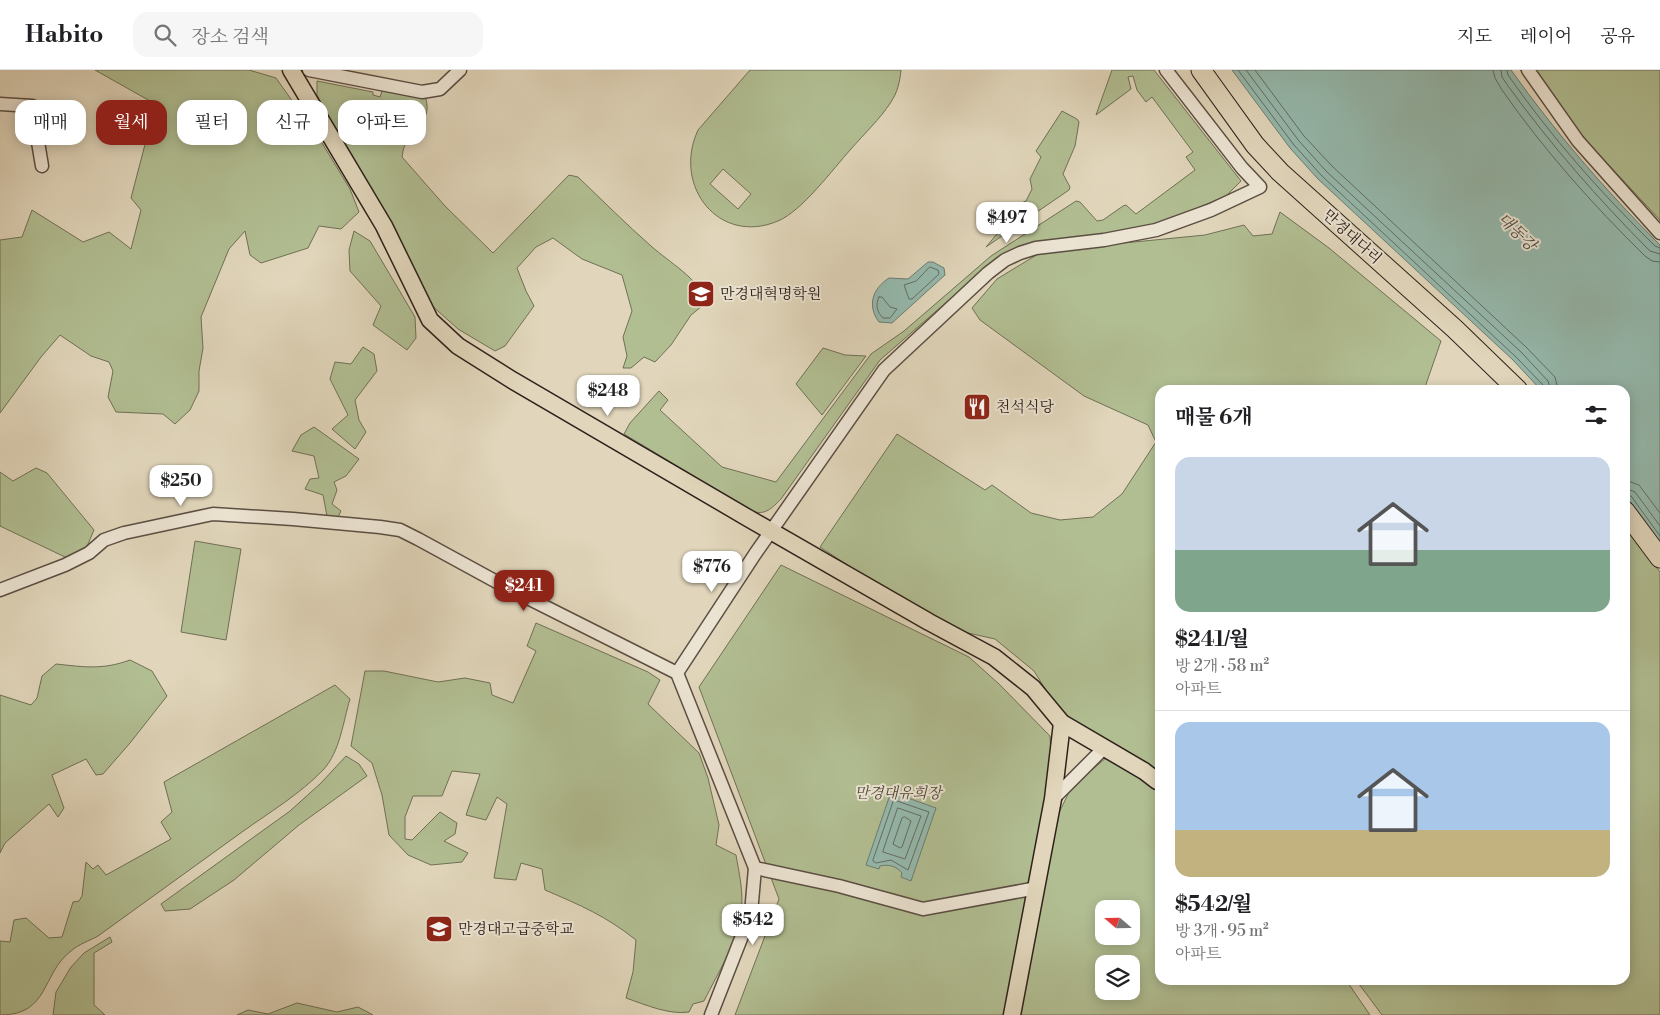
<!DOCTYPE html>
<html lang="ko">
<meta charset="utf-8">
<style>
body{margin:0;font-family:"Libre Bodoni","Noto Serif KR",serif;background:#f6f6f6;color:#202124;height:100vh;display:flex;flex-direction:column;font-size:19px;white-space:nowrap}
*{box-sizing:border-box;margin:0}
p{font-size:16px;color:#757577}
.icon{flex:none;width:28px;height:28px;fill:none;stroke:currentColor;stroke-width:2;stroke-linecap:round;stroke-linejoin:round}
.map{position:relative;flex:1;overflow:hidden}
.details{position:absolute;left:1155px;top:315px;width:475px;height:600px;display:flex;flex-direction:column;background:#fff;border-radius:15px;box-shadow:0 2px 12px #0003}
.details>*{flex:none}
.top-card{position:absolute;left:15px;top:30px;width:475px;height:45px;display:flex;gap:10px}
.needle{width:32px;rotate:290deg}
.controls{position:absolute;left:1095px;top:830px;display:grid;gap:10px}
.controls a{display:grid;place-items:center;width:45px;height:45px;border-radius:10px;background:#fff;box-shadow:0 2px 12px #0003;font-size:25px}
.price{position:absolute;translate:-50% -42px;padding:0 11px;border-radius:10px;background:#fff;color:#222;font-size:16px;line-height:32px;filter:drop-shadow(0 1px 2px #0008)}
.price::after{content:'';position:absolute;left:50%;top:30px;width:15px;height:11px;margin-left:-8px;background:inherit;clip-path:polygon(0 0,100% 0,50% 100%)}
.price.on{background:#8f2418;color:#fff}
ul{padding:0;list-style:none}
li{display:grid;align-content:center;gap:10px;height:265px;padding:0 20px}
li+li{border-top:1px solid #e0e0e0}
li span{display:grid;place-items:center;height:155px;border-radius:15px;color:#555}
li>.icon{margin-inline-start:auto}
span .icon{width:90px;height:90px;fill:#fffc;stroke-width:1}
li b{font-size:21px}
h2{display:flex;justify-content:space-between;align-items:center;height:60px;padding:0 20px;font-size:21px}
.chip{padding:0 18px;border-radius:15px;background:#fff;box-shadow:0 2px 12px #0003;font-size:18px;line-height:45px}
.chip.on{background:#8f2418;color:#fff}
header{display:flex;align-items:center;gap:30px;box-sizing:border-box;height:70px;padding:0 25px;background:#fff;border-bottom:1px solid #e0e0e0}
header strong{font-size:24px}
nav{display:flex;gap:28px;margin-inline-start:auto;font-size:18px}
.search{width:350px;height:45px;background:#f6f6f6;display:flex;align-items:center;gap:12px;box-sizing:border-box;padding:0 18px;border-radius:15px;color:#757577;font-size:19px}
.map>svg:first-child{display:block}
</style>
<header>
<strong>Habito</strong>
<div class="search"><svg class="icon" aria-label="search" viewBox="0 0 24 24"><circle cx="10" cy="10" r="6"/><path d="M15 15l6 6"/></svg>장소 검색</div>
<nav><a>지도</a><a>레이어</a><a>공유</a></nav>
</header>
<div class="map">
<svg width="1660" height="945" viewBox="0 0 1660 945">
<rect width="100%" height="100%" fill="#e1d6bb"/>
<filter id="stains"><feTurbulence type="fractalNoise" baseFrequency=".004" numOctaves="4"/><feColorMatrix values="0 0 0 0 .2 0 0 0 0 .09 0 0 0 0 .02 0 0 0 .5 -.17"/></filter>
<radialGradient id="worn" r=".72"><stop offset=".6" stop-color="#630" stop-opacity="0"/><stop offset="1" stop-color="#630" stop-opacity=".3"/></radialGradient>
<g fill="#b1be92" stroke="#707056" fill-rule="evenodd">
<polygon points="95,0 249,0 276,8 322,73 350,119 359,142 341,159 319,156 308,178 261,193 250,185 245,161 229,179 201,247 203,278 199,301 199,321 190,340 175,354 163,344 116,342 108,327 113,301 109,292 91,286 60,265 41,287 0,343 0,170 22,167 32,140 83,172 109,162 131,179 141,140 131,128 148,63 150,31"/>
<path d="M750,0H901C900,12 897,23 891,32C880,49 864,64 851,79C833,99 802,141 778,151C719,176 672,116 698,60ZM723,99L751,124L738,139L710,114Z"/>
<path d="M1112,0H1154L1241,111L1226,126L1151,157L1005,183L996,189L880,290L781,429C772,438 765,446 752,441L624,364L630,353L659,321L668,330L660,340L722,397L776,412L871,284L904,261L991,186L1076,131L1080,132L1097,151L1103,150L1123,136L1126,135L1136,144L1195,100L1186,87L1193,82L1152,27L1146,32L1137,20L1133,6L1128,7L1131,19L1096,45Z"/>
<polygon points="1520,0 1660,0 1660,151 1660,150"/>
<path d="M317,11L373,22V25L380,27L382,21L417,24L426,29C432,53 412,57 405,75C403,78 403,83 402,87L445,136L493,183L569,105L578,107C602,130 626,154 651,176C670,193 698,208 707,232L691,245L671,275L655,292L644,287L631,298H623L627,286L623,267L632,241L622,205L582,189L553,168L536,177L517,198L526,221L534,236L505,276L495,281L458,259L430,234L354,97L317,25Z"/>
<polygon points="1062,41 1077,49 1079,52 1075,76 1063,104 1070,117 1069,120 986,177 1008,151 1012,137 1026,131 1032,119 1030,109 1041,87 1036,81"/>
<polygon points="1280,142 1329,178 1441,271 1424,320 1160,320 1160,702 1151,700 1059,641 1034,601 995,569 959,561 898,528 820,477 897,364 985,420 992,415 1031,443 1060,450 1093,447 1122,424 1156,372 1148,355 1084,326 980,250 972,238 997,209 1043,181 1205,165 1244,155 1253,166 1272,164"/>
<polygon points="354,161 370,171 415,247 416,268 407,280 373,255 381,236 350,201 349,180"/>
<polygon points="363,277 374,284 377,301 355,330 359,350 366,362 355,379 332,359 348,345 330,309 335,292 351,294"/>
<polygon points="823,278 845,285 866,286 822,345 796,314"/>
<polygon points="314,357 359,389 346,406 334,412 337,420 332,434 341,441 337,449 327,446 323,425 305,419 310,409 319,408 314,386 292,381 301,365"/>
<polygon points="36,398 47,403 94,460 88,474 78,485 65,487 0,456 0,402 13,411"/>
<polygon points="1625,458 1660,502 1660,945 1382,945 1356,910 1625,910"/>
<polygon points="195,471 241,479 226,570 181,562"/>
<polygon points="781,495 969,587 999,614 1050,666 1052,702 1007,945 735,945 779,829 699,617"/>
<path d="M536,553L648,602L660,610L648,634L699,683L708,708L719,755L716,775L736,785C739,803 744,823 741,842C737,873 718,903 704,931L693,934L689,942C669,945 646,935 626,928L633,902L636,870C606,846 580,835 545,820L542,799L521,793L516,810L494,808L507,734L497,727L486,750L466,745L480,704L452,701L442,726H413L405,747V769L412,770L440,742L457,753L455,764L444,771L468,783L462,792L431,795L408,785L389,765L382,725L372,693L351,676L365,601H384L438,612L465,608L490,613L492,625L513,633L536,581L527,576Z"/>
<path d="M130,590L152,601L167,626L130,673L103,704L96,705L86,689L52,705L64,738L58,747L49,734L5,773L0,783V625L31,635L37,628L42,606L56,594C84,597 103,600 130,590Z"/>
<path d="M335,615L350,629C343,652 340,682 323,700C300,724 270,742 242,762C194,797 146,831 98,866C89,871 79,874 71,881C41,904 50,945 0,945V871L10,872L14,850L26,848L49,868L62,867L73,832L79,831L82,826L86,792L93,799L98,795L106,805L171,769L161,752L172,742L164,712Z"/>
<polygon points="346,686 359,694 367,706 299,755 234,810 190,839 165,841 161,834 290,741 321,713"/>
<path d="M1107,687L1152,713L1160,720V910H1346L1370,945H1019L1057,747L1071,718ZM1104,839H1131V866H1104ZM1104,894H1131V921H1104Z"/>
<polygon points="110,867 112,872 94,883 94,935 105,945 53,945 56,922 71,897 84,883"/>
<polygon points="297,933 337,942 358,937 373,945 237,945 248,940 268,944"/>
</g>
<g fill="#95b9ad" stroke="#6c7c73">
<path d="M1232,0H1511C1556,63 1605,120 1660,175V475L1625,426V320H1541L1513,290L1318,109L1290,78Z"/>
<path d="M928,192H933L944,198L945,205L892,253L879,252C867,236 872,219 889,208L908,209Z"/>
<path d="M891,722L936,738L911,811L901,807L902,803C896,796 889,794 880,796L879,799L866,795Z"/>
</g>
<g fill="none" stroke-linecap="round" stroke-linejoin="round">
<g stroke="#626d64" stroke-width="1">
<polyline points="1238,0 1294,75 1322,106 1516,287 1543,315 1544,320"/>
<polyline points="1246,0 1299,71 1326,101 1521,282 1548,311 1551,320"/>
<polyline points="1255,0 1304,66 1332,96 1526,277 1555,307 1558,320"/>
<path d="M1493,0L1495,8L1502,20C1544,80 1592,134 1645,186L1652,191L1660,192"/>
<path d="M1501,0L1502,7L1508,16C1551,75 1598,129 1650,181L1660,184"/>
<path d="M1507,0L1508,5C1551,67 1601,123 1655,176L1660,178"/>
<polygon points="930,197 938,200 939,204 912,229 909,229 904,215 916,211"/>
<path d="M879,227H882L890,237L897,239L890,248H883C877,242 875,235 879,227Z"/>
<polyline points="1625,410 1639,415 1660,443"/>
<polyline points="1625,418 1635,422 1660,456"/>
<polyline points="1625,424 1631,426 1660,466"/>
<polygon points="894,730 929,742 908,800 891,790 876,793 873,791"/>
<polygon points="898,738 921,746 905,789 883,782"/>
<polygon points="905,747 911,751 902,777 900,778 893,774 902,748"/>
</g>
<g stroke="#5b4e43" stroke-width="15">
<g id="minor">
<polyline points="309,0 422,22 440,19 460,0"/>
<polyline points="1528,0 1578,71 1660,163"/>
<polyline points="0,34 32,36 42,96"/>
<polyline points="0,520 65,495 89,483 104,470 124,463 213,444 293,449 380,457 400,460 418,469 506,517 677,603 755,798 751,843 711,945"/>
<polyline points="677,603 755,484 884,300 988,203 1005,190 1020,183 1036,178 1104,170 1156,160 1211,140 1260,117 1242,98 1166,0"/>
<polyline points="1053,729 1103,679"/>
<polyline points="755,798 839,816 923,839 1037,818"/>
</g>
</g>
<g stroke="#2e211b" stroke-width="19">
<g id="major">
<polyline points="291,0 384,156 430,250 458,276 512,310 748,448 929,552 994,587 1033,618 1062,653 1144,701 1157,711"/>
<polyline points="1012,945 1053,729 1062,653"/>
</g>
</g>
<g stroke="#2e211b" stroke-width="21">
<g id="highway">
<polyline points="1201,0 1255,75 1280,102 1455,259 1518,320"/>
<polyline points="1625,441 1660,488"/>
</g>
</g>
<use href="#minor" stroke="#ece4d3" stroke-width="12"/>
<use href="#major" stroke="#e1d6bb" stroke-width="16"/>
<use href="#highway" stroke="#e1d6bb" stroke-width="19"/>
</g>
<defs>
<g id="university-square" transform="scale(1.4375)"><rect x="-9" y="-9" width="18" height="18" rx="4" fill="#8f2418" stroke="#ece4d3"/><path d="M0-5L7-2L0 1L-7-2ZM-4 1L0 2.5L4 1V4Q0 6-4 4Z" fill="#fff"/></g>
<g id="restaurant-square" transform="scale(1.4375)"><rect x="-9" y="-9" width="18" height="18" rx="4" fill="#8f2418" stroke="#ece4d3"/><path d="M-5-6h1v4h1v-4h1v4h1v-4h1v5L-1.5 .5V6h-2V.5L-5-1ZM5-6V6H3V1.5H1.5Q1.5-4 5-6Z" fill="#fff"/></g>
<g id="school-square" transform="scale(1.4375)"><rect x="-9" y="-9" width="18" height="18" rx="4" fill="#8f2418" stroke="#ece4d3"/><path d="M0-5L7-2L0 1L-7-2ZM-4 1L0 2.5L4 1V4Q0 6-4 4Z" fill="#fff"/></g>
</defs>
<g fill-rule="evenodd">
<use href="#university-square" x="701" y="224"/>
<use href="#restaurant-square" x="977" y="337"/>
<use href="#school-square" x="439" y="859"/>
</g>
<g text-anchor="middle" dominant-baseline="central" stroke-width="4" stroke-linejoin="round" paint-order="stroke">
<g font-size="15" fill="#2e211b" stroke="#ece4d3">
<text transform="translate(1352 167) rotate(42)">만경대다리</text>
</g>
<g font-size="15" fill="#2e211b" stroke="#ece4d3" text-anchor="start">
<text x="720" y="224">만경대혁명학원</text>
<text x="996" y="337">천석식당</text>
<text x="458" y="859">만경대고급중학교</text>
</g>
<g font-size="15" font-style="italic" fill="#4f4839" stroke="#ece4d3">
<text x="898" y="723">만경대유희장</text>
</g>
<g font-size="16" font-style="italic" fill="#4d4f47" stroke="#ece4d3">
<text transform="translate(1517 162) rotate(44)">대동강</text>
</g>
</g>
<rect width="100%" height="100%" filter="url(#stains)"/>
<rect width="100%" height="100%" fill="url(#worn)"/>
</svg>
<div class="controls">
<a><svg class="needle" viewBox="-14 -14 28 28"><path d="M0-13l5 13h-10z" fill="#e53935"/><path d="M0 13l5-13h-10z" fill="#757577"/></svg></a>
<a><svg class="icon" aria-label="layers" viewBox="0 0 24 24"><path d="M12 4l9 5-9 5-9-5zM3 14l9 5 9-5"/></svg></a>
</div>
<b class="price" style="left:1007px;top:174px">$497</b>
<b class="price" style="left:608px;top:347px">$248</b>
<b class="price" style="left:181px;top:437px">$250</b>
<b class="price" style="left:712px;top:523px">$776</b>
<b class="price on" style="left:524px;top:542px">$241</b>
<b class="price" style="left:753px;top:876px">$542</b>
<div class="top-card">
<a class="chip">매매</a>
<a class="chip on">월세</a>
<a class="chip">필터</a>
<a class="chip">신규</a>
<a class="chip">아파트</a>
</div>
<section class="details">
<h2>매물 6개<svg class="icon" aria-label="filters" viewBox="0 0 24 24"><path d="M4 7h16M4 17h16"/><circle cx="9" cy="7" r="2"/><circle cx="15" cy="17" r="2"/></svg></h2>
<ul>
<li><span style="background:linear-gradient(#c9d6e8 60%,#7fa58c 0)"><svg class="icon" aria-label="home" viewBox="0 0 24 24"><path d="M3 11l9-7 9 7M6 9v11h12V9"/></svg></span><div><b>$241/월</b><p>방 2개 · 58 m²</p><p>아파트</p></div></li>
<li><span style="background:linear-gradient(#a9c7e8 70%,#c2b280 0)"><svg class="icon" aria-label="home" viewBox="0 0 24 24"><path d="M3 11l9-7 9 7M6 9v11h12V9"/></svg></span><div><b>$542/월</b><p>방 3개 · 95 m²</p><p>아파트</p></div></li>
</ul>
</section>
</div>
